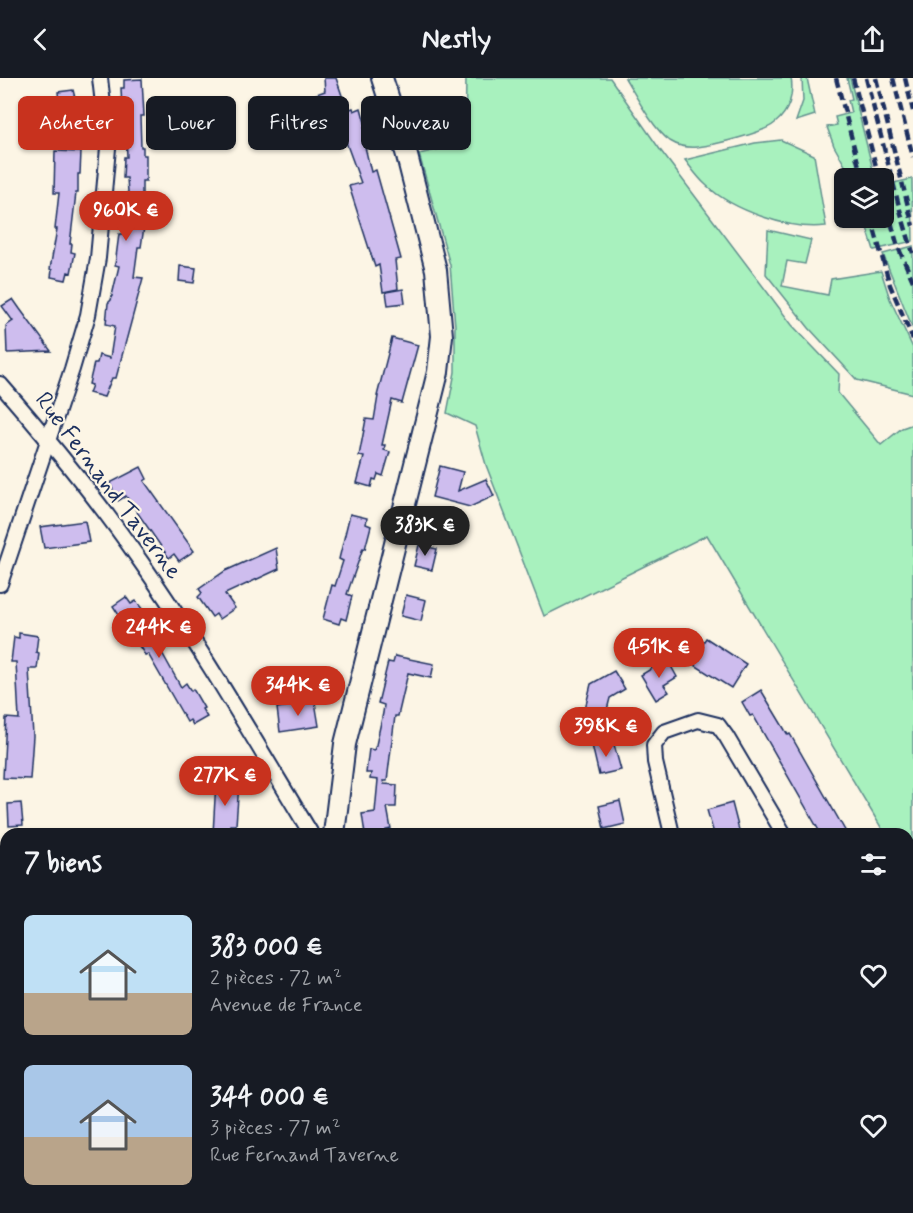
<!DOCTYPE html>
<html lang="fr">
<meta charset="utf-8">
<style>
body{margin:0;font-family:Mynerve,sans-serif;background:#20242c;color:#f1f3f6;height:100vh;display:flex;flex-direction:column;font-size:22px;white-space:nowrap}
*{box-sizing:border-box;margin:0}
p{font-size:20px;color:#9ea1a6}
.icon{flex:none;width:33px;height:33px;fill:none;stroke:currentColor;stroke-width:2;stroke-linecap:round;stroke-linejoin:round}
.map{position:relative;flex:1;overflow:hidden}
.side{position:absolute;left:0px;top:750px;width:914px;height:386px;display:flex;flex-direction:column;background:#171b24;border-radius:18px 18px 0 0;box-shadow:0 2px 4px #0004}
.side>*{flex:none}
.top-card{position:absolute;left:18px;top:18px;width:600px;height:54px;display:flex;gap:12px}
.fabs{position:absolute;left:834px;top:90px;display:grid;gap:12px}
.fabs a{display:grid;place-items:center;width:60px;height:60px;border-radius:9px;background:#171b24;box-shadow:0 2px 4px #0004;font-size:30px}
.price{position:absolute;translate:-50% -51px;padding:0 14px;border-radius:21px;background:#c8321e;color:#fff;font-size:20px;line-height:39px;filter:drop-shadow(0 2px 3px #0008)}
.price::after{content:'';position:absolute;left:50%;top:36px;width:18px;height:14px;margin-left:-9px;background:inherit;clip-path:polygon(0 0,100% 0,50% 100%)}
.price.on{background:#222;color:#fff}
ul{padding:0;list-style:none}
li{display:flex;align-items:center;gap:18px;height:150px;padding:0 24px}
li span{display:grid;place-items:center;flex:none;width:168px;height:120px;border-radius:9px;color:#555}
li>.icon{margin-inline-start:auto}
span .icon{width:72px;height:72px;fill:#fffc;stroke-width:1}
li b{font-size:26px}
h2{display:flex;justify-content:space-between;align-items:center;height:72px;padding:0 24px;font-size:26px}
.tag{padding:0 21px;border-radius:9px;background:#171b24;box-shadow:0 2px 4px #0004;font-size:21px;line-height:54px}
.tag.on{background:#c8321e;color:#fff}
header{display:flex;justify-content:space-between;align-items:center;height:78px;padding:0 24px;background:#171b24;font-size:27px;font-weight:700}
.map>svg:first-child{display:block}
</style>
<header><svg class="icon" aria-label="back" viewBox="0 0 24 24"><path d="M15 5l-7 7 7 7"/></svg>Nestly<svg class="icon" aria-label="share" viewBox="0 0 24 24"><path d="M12 15V3M7 8l5-5 5 5M5 13v7h14v-7"/></svg></header>
<div class="map">
<svg width="913" height="1135" viewBox="0 0 913 1135">
<rect width="100%" height="100%" fill="#fcf5e5"/>
<filter id="ink" filterUnits="userSpaceOnUse"><feTurbulence type="fractalNoise" baseFrequency=".0167" numOctaves="2"/><feDisplacementMap in="SourceGraphic" scale="12" xChannelSelector="R" yChannelSelector="G"/><feConvolveMatrix kernelMatrix="1 2 1 2 8 2 1 2 1" color-interpolation-filters="sRGB"/></filter>
<g filter="url(#ink)">
<g fill="#a8f1be" stroke="#62908e" stroke-width="1.5">
<polygon points="466,0 610,0 661,73 792,247 839,296 838,315 881,367 902,350 913,346 913,803 908,794 908,756 885,756 707,457 544,538 486,387 475,348 447,335 455,294 455,248 450,187 419,76 465,65"/>
<path d="M625,0H791C794,17 789,34 775,45C764,55 714,67 697,69C688,70 678,68 670,63C653,51 636,18 625,0Z"/>
<polygon points="802,0 807,0 815,37 796,43 803,23"/>
<polygon points="847,0 850,0 875,100 852,100 834,68 827,49 837,47 835,39 851,35 848,22 852,21"/>
<path d="M781,62L814,77L826,148C791,153 732,132 706,107C698,100 692,91 685,82L755,65Z"/>
<polygon points="912,101 913,163 874,172 864,140 884,140 884,107"/>
<polygon points="768,152 811,162 805,186 787,183 782,208 828,217 831,201 881,193 890,221 913,270 913,316 857,302 809,250 766,196"/>
<polygon points="913,168 913,251 883,176"/>
</g>
<g fill="#cebdee" stroke="#1b2f5e" stroke-width="1.5">
<polygon points="324,0 336,0 347,32 353,30 354,33 361,30 366,48 364,49 369,67 365,69 371,94 376,92 401,181 395,182 398,211 383,214 379,187 375,189 349,108 361,105 343,56 340,56 332,27 310,33 306,20 325,13"/>
<polygon points="142,1 144,38 140,38 141,69 143,69 143,77 146,77 146,103 142,103 142,128 147,129 141,169 138,169 134,199 143,200 116,300 112,300 104,319 89,315 92,307 89,306 94,285 97,285 99,277 110,280 115,248 106,246 108,225 111,222 119,188 115,187 119,156 123,156 127,136 128,114 127,100 123,100 124,79 127,79 125,31 122,31 121,10 124,10 124,2"/>
<polygon points="73,12 75,20 77,20 79,42 61,44 58,14"/>
<polygon points="417,19 421,29 431,26 435,45 411,52 403,24"/>
<polygon points="55,73 81,74 80,96 78,96 78,115 76,115 70,166 72,166 71,174 75,175 71,195 68,194 66,202 51,199 52,192 50,191 57,151 55,151 59,115 54,115"/>
<polygon points="180,188 196,190 194,205 179,203"/>
<polygon points="403,211 405,225 388,227 386,214"/>
<polygon points="13,221 20,231 51,273 7,275 6,248 13,243 2,228"/>
<polygon points="392,260 418,267 402,325 392,322 382,367 385,367 384,372 390,374 383,398 378,396 376,402 373,401 371,409 357,405 364,379 359,378 366,341 374,342 378,318 377,318"/>
<polygon points="440,388 463,394 458,413 486,401 494,418 470,429 432,419"/>
<polygon points="141,389 147,401 144,403 194,473 179,483 174,476 169,480 126,418 118,423 110,405"/>
<polygon points="350,436 367,440 366,446 371,448 365,471 363,470 347,516 352,518 346,542 341,540 339,546 323,541 332,507 335,508 343,483 339,481"/>
<polygon points="85,443 89,464 44,470 40,449"/>
<polygon points="419,467 437,471 432,492 414,488"/>
<polygon points="276,470 279,491 225,516 235,530 219,541 216,536 212,539 198,519 202,515 199,511 225,493"/>
<polygon points="406,517 426,522 421,543 401,538"/>
<polygon points="126,519 131,526 136,523 146,536 160,558 155,562 181,609 186,605 191,613 193,611 204,630 202,631 207,639 193,647 190,642 187,644 148,576 145,577 113,528"/>
<polygon points="19,555 38,558 36,574 39,575 37,591 29,591 33,658 30,701 3,700 6,640 19,641 16,584 11,584 14,559 19,560"/>
<polygon points="706,560 746,586 731,610 690,584"/>
<polygon points="395,578 434,586 431,600 408,595 398,638 395,638 387,703 383,703 384,706 397,707 396,729 387,729 391,751 386,752 387,756 365,756 362,736 375,734 378,702 370,701 371,695 366,695 369,671 374,672 376,667 383,635 384,627 378,625 388,584 393,585"/>
<polygon points="667,581 677,599 664,607 669,614 656,622 641,597"/>
<polygon points="614,593 625,611 610,620 606,636 585,631 591,606"/>
<polygon points="761,612 788,657 790,656 847,756 821,756 753,637 750,638 742,624"/>
<polygon points="315,624 319,648 280,654 277,630"/>
<polygon points="608,663 613,663 621,692 599,697 592,667"/>
<polygon points="216,703 239,705 236,747 230,747 229,756 213,756"/>
<polygon points="620,723 625,746 604,751 599,728"/>
<polygon points="21,725 23,747 9,748 8,726"/>
<polygon points="732,725 740,756 714,756 707,732"/>
</g>
<g fill="none" stroke-linecap="round" stroke-linejoin="round">
<g stroke="#1b2f5e" stroke-width="18">
<g id="street">
<path d="M0,306C50,363 98,422 141,484C202,571 255,663 310,754"/>
<polyline points="0,506 72,291 88,237 98,180 108,70 100,0"/>
<polyline points="672,756 655,684 654,667 664,654 698,642 718,647 726,658 784,756"/>
<polyline points="0,888 6,905"/>
<polyline points="908,966 913,975"/>
<polyline points="0,1024 6,1017"/>
<polyline points="91,1130 94,1135"/>
<polyline points="514,1130 517,1135"/>
<polyline points="760,1130 761,1135"/>
</g>
</g>
<g stroke="#1b2f5e" stroke-width="24">
<g id="secondary">
<polyline points="334,756 345,666 438,294 442,258 436,192 406,74 382,0"/>
<polyline points="324,1130 325,1135"/>
</g>
</g>
<use href="#street" stroke="#fcf5e5" stroke-width="14"/>
<use href="#secondary" stroke="#fcf5e5" stroke-width="20"/>
<g stroke="#1b2f5e" stroke-width="4.5" stroke-dasharray="9 4.5" stroke-linecap="butt">
<polyline points="836,0 862,100"/>
<polyline points="853,0 879,100"/>
<polyline points="866,0 900,132 913,175"/>
<polyline points="876,0 913,148"/>
<polyline points="893,0 913,79"/>
<polyline points="905,0 913,33"/>
<polyline points="884,119 898,169 913,203"/>
<polyline points="871,140 890,207 913,261"/>
</g>
</g>
</g>
<g text-anchor="middle" dominant-baseline="central" stroke-width="4.5" stroke-linejoin="round" paint-order="stroke">
<g font-size="24" fill="#1b2f5e" stroke="#fcf5e5">
<text transform="translate(108 408) rotate(53)">Rue Fernand Taverne</text>
</g>
</g>
</svg>
<div class="fabs">
<a><svg class="icon" aria-label="layers" viewBox="0 0 24 24"><path d="M12 4l9 5-9 5-9-5zM3 14l9 5 9-5"/></svg></a>
</div>
<b class="price" style="left:126px;top:164px">960K €</b>
<b class="price on" style="left:425px;top:479px">383K €</b>
<b class="price" style="left:159px;top:581px">244K €</b>
<b class="price" style="left:659px;top:601px">451K €</b>
<b class="price" style="left:298px;top:639px">344K €</b>
<b class="price" style="left:606px;top:680px">398K €</b>
<b class="price" style="left:225px;top:729px">277K €</b>
<div class="top-card">
<a class="tag on">Acheter</a>
<a class="tag">Louer</a>
<a class="tag">Filtres</a>
<a class="tag">Nouveau</a>
</div>
<section class="side">
<h2>7 biens<svg class="icon" aria-label="filters" viewBox="0 0 24 24"><path d="M4 7h16M4 17h16"/><circle cx="9" cy="7" r="2"/><circle cx="15" cy="17" r="2"/></svg></h2>
<ul>
<li><span style="background:linear-gradient(#bfe0f5 65%,#b9a48a 0)"><svg class="icon" aria-label="home" viewBox="0 0 24 24"><path d="M3 11l9-7 9 7M6 9v11h12V9"/></svg></span><div><b>383 000 €</b><p>2 pièces · 72 m²</p><p>Avenue de France</p></div><svg class="icon" aria-label="heart" viewBox="0 0 24 24"><path d="M12 20l-8-8c-3-5 5-10 8-4 3-6 11-1 8 4z"/></svg></li>
<li><span style="background:linear-gradient(#a9c7e8 60%,#b9a48a 0)"><svg class="icon" aria-label="home" viewBox="0 0 24 24"><path d="M3 11l9-7 9 7M6 9v11h12V9"/></svg></span><div><b>344 000 €</b><p>3 pièces · 77 m²</p><p>Rue Fernand Taverne</p></div><svg class="icon" aria-label="heart" viewBox="0 0 24 24"><path d="M12 20l-8-8c-3-5 5-10 8-4 3-6 11-1 8 4z"/></svg></li>
</ul>
</section>
</div>
